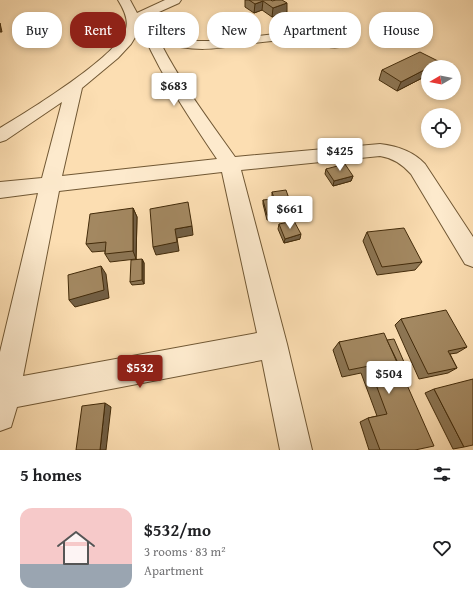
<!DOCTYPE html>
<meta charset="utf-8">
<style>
body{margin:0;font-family:"Gentium Book Plus",serif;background:#f6f6f6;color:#202124;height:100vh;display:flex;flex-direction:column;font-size:15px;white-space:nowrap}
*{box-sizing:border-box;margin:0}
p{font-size:13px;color:#757577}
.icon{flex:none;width:22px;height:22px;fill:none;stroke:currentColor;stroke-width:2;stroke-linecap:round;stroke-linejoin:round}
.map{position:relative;height:450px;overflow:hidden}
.details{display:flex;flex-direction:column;background:#fff;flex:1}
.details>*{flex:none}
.banner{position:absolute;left:12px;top:12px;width:449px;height:36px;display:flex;gap:8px}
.needle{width:26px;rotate:260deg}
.buttons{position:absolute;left:421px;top:60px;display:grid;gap:8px}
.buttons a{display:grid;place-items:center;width:40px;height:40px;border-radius:50%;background:#fff;box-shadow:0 2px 6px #0003;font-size:20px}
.price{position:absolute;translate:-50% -34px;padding:0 9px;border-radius:4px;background:#fff;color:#222;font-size:13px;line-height:26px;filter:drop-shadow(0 1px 2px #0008)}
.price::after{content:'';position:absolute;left:50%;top:24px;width:12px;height:9px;margin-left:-6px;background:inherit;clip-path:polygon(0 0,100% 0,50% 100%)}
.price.active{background:#8f2418;color:#fff}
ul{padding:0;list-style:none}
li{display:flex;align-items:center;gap:12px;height:100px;padding:0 20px}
li span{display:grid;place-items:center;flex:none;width:112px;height:80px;border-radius:12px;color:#555}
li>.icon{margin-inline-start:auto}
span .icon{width:48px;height:48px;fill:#fffc;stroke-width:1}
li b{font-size:17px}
h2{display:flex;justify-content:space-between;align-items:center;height:48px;padding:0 20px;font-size:17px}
.tag{padding:0 14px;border-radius:16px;background:#fff;box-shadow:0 2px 6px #0003;font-size:14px;line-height:36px}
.tag.active{background:#8f2418;color:#fff}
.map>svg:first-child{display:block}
</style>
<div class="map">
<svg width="473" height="450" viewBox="0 0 473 450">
<rect width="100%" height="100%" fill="#fcdeb2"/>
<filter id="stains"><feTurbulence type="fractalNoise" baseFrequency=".005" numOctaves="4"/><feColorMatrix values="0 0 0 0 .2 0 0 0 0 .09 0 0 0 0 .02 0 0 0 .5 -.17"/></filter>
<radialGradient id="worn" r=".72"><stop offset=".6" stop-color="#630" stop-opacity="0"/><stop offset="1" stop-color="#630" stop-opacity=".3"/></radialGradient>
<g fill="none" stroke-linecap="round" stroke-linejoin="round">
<g stroke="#715834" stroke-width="2">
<path id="street" d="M118,0H130L137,13L165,0H181L179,3L139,21L140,26L174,37L192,41H217L292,32L308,33L339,41L341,44L339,47C327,50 308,40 294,40C244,39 212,59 160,42C181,83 208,119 235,157L380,144C397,146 413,151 425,164L473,237V267L465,264L411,174C402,164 393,158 380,156L241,170L287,344L312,450H280L262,360L17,407L11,427L0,431V352L38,193L0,198V182L42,178L62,102L6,140L0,142V128C27,112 118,56 126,29C129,19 123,8 118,0ZM137,34L144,36C164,80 190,119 217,159L62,176L82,88L118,58L131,44ZM222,172L257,333L23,376L59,191Z"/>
</g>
<use href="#street" fill="#fdeacd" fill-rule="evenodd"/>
</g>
<g fill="#8c7553" stroke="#432b0a">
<polygon points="245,0 271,0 287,12 272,17 262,10 254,13 245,7"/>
<polygon points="223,31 237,37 228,40 223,36"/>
<polygon points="386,33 407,42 398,46 384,38"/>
<polygon points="440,62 437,67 428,67 428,75 397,91 379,80 382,70"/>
<polygon points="326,169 353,176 351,181 333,186 325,174"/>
<polygon points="272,192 293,210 292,215 279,217 272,196"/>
<polygon points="263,200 276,214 276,219 267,220 263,204"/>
<polygon points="133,208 137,217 136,259 110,262 105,254 105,251 92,252 86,244"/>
<polygon points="279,224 300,239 284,243 278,229"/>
<polygon points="367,232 422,262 415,270 377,275 363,241"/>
<polygon points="142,259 144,263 144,284 132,285 130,282"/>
<polygon points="401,319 467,347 457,353 450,354 457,368 448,373 419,379 395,325"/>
<polygon points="387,340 404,362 400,365 398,365 415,450 369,450 360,422 368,418 377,416 361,373 342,377 333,350 339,342"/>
<polygon points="434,389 464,447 453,449 425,393"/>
</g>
<g fill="#725f44" stroke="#432b0a">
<polygon points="263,1 262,10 254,13 255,4"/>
<polygon points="287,3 287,12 272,17 273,8"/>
<polygon points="0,23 2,32 0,32"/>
<polygon points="237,32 237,37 228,40 228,35"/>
<polygon points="409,37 407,42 398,46 400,41"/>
<polygon points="440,62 437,67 430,67"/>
<polygon points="428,68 428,75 397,91 401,82"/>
<polygon points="353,176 351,181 333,186 334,181"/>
<polygon points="133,208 137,217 136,259 133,251"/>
<polygon points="192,226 193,235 177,238 179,251 156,255 153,247 175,229"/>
<polygon points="301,234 300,239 284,243 285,239"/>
<polygon points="142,259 144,263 144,284 142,280"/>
<polygon points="101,266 106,274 109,298 75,307 69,300"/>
<polygon points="105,403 111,407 106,450 100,450"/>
</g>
<g fill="#a38861" stroke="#432b0a">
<polygon points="249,0 271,0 272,1 276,0 282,0 287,3 273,8 263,1 255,4"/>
<polygon points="231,28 237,32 228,35 223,31"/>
<polygon points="394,30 409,37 400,41 386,33"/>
<polygon points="420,52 440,62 430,67 428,67 428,68 401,82 382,70"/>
<polygon points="345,164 353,176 334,181 326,169"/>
<polygon points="286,190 293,210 279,213 272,192"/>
<polygon points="272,199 276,214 267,215 263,200"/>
<polygon points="188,202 192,226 175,229 177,242 153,247 150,209"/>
<polygon points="133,208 133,251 105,254 106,242 86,244 90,214"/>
<polygon points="294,221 301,234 285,239 279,224"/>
<polygon points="404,228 422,262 382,267 367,232"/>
<polygon points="142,259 142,280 130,282 131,260"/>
<polygon points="101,266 104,290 69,300 68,275"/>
<polygon points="446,310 467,347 448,351 457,368 428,374 401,319"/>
<polygon points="384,333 434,446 415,450 380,450 368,418 387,414 369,366 349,370 339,342"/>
<polygon points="394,339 404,362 398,363 387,340"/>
<polygon points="473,379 473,445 464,447 434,389"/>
<polygon points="105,403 100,450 76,450 82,406"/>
</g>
<rect width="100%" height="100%" filter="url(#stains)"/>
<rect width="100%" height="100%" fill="url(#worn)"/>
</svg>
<div class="buttons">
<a><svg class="needle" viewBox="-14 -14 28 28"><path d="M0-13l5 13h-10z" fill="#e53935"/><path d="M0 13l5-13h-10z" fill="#757577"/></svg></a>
<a><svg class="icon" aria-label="locate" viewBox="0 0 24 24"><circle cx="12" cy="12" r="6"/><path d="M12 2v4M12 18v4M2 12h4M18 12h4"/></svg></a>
</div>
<b class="price" style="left:174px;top:107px">$683</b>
<b class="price" style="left:340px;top:172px">$425</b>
<b class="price" style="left:290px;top:230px">$661</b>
<b class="price active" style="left:140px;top:389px">$532</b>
<b class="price" style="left:389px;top:395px">$504</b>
<div class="banner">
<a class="tag">Buy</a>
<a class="tag active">Rent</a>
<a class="tag">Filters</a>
<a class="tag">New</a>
<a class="tag">Apartment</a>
<a class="tag">House</a>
</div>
</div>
<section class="details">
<h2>5 homes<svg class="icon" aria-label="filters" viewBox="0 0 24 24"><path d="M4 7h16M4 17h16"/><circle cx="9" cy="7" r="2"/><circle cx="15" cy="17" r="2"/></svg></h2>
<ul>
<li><span style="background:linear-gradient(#f6c9c9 70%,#9aa5b1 0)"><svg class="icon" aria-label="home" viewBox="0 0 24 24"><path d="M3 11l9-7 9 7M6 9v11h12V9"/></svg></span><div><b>$532/mo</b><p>3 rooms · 83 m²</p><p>Apartment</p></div><svg class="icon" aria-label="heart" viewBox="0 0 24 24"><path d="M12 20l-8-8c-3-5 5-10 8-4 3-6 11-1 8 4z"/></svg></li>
</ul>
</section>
